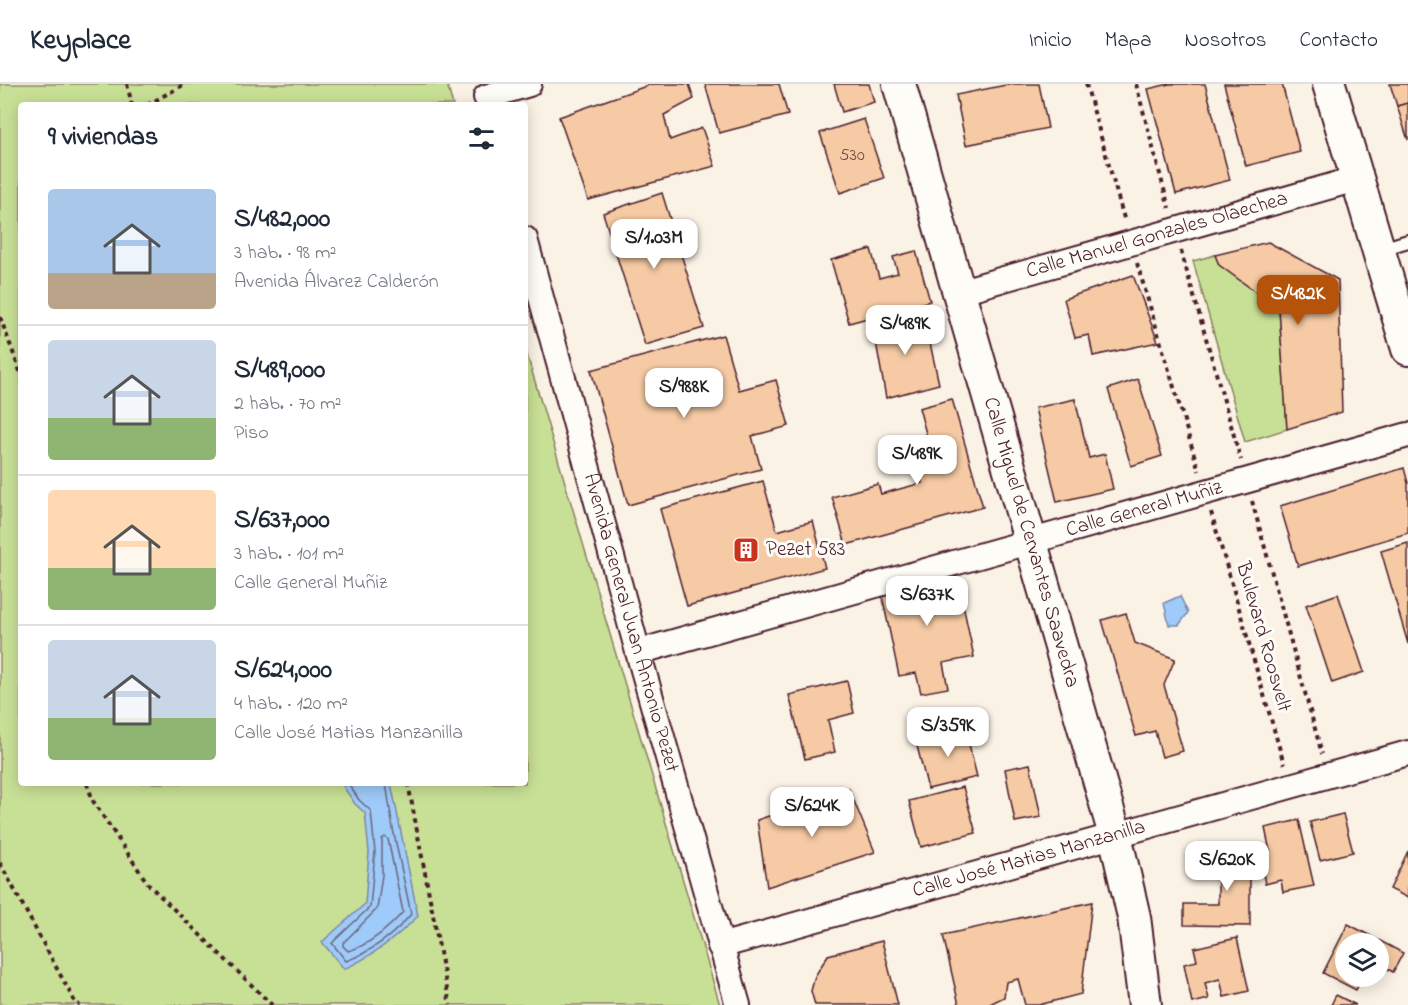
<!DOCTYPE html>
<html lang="es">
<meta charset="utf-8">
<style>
body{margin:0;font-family:"Indie Flower",sans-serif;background:#f2f2f3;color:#1f2937;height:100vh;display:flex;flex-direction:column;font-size:22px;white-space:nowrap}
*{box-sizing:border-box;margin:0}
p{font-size:20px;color:#747a83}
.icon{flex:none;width:33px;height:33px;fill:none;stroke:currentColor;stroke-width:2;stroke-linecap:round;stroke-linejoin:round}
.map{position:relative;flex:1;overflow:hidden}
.side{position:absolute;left:18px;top:18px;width:510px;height:684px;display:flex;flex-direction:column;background:#fff;border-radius:6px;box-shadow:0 3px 15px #0003}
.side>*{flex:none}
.tools{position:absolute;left:1335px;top:849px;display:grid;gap:12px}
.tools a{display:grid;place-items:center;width:54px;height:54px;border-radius:50%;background:#fff;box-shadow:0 3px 15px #0003;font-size:30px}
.price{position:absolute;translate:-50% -51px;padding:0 14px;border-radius:12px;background:#fff;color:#222;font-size:20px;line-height:39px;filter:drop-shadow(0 2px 3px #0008)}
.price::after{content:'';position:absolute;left:50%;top:36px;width:18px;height:14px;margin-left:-9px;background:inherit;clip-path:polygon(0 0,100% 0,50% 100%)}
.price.active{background:#b45309;color:#fff}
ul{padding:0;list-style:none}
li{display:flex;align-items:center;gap:18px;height:150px;padding:0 30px}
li+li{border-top:2px solid #e0e1e3}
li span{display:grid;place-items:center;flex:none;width:168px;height:120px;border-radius:6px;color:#555}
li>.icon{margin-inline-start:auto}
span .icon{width:72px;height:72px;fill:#fffc;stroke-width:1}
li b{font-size:26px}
h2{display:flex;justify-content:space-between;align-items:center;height:72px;padding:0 30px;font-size:26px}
header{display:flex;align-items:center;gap:36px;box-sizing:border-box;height:84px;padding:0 30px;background:#fff;border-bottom:2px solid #e0e1e3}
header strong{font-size:28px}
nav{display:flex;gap:33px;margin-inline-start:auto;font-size:21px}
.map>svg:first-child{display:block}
</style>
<header>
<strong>Keyplace</strong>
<nav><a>Inicio</a><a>Mapa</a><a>Nosotros</a><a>Contacto</a></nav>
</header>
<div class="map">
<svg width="1408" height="921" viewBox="0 0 1408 921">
<rect width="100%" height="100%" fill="#fbf2e6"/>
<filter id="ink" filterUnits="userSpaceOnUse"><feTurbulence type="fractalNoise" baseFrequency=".0167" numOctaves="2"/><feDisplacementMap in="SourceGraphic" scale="12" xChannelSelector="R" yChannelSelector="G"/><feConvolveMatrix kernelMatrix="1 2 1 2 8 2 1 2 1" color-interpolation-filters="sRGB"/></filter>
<g filter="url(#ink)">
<g fill="#c8e096" stroke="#898060" stroke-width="1.5">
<polygon points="0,0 447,0 453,21 21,21 21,699 525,699 525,264 720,921 0,921"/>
<polygon points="1215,171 1220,181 1279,225 1287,345 1245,358 1193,177"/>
</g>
<g fill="#9ecbf9" stroke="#7c86a7" stroke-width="1.5">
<polygon points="1180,512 1188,529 1179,541 1169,541 1164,519"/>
<path d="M341,699H391L418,832C395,855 373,872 344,885L322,858L365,820L369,768L365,729L355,720Z"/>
</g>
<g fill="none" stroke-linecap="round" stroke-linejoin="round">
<g stroke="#6c647d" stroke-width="1.5">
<path d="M348,699L359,716L371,727L375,768L370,823L332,859L346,877C371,868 395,850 411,830L393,745L386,699"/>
<path d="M385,753L388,755L403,828C389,844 368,862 348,867L343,862V859L377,825L382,791V755Z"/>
</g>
</g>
<g fill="#f5caa4" stroke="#4a1f2b" stroke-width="1.5">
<polygon points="652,0 689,0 694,15 664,31 670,56 702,44 715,82 588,116 559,33"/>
<polygon points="705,0 779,0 788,31 719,49"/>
<polygon points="834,0 869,0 874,18 842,28"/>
<polygon points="1011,0 1039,0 1048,44 966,61 956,11"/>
<polygon points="1169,0 1205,0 1230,96 1176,110 1148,5"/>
<polygon points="1224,0 1282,0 1300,68 1246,82"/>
<polygon points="1390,0 1408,0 1408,19 1397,22"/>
<polygon points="1408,19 1408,56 1397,22"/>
<polygon points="864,35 884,94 840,109 820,49"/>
<polygon points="662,109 704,244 645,261 603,129"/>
<polygon points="1268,158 1338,196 1342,328 1287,345 1279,225 1219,181 1215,171"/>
<polygon points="871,165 879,194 898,189 893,173 916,167 930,217 849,239 831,176"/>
<polygon points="1133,191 1158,258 1093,272 1089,251 1075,254 1064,215"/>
<polygon points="924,232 939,300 886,314 873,241"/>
<polygon points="723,251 739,306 776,296 789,342 752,352 761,385 628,421 591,286"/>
<polygon points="1138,295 1162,372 1131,382 1108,305"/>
<polygon points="952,315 983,423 846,461 832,413 878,400 881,410 922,399 918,384 933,375 919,324"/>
<polygon points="1075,315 1089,374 1105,370 1113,405 1057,418 1035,324"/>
<polygon points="1404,384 1408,399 1408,449 1298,482 1280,422"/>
<polygon points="763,397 777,447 813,437 825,484 687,522 660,425"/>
<polygon points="1408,459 1408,560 1381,467"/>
<polygon points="956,487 974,573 943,579 948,604 921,609 916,589 899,592 880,502"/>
<polygon points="1338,510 1364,588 1332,599 1306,521"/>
<polygon points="1126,529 1135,559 1175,575 1164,601 1183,667 1162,673 1155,647 1136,652 1102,536"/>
<polygon points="847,597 854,629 828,636 835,668 805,675 789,611"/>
<polygon points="974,643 977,654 968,656 977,693 928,705 916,658"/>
<polygon points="1030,680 1041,733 1015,738 1005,685"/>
<polygon points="963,703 976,749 921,763 909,717"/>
<polygon points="849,705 875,768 767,803 757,736"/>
<polygon points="1343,730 1353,768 1320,776 1310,738"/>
<polygon points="1299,736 1314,802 1283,808 1281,796 1265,800 1259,769 1270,767 1265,744"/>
<polygon points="1218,762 1250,762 1250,842 1184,841 1184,820 1218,820"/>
<polygon points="1408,767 1408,814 1390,805"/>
<polygon points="1092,818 1081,910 1039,921 1025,921 1018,895 1006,898 1004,913 988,921 959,921 943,851"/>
<polygon points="1348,840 1403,869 1393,888 1378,880 1378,860 1346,860 1346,892 1363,892 1356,906 1323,889"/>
<polygon points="1237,854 1249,907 1224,913 1220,895 1205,899 1209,915 1192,919 1184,880 1197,877 1194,864"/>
<polygon points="882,857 898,921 815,921 811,907 815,892 828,871"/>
<polygon points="1336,911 1356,921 1331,921"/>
</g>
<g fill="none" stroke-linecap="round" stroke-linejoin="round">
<g stroke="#4a1f2b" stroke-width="16">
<polyline id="service" points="1378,166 1408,157"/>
</g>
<g stroke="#4a1f2b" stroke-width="28">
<g id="minor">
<polyline points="486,13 529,0"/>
<path id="s1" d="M525,155L638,568L738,921"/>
<path id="s2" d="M958,208L1356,95"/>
<path id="s3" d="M638,568L1408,351"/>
<path id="s4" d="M720,862L1408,669"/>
</g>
</g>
<g stroke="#4a1f2b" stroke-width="36">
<g id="tertiary">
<path id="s5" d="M899,0L1115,751L1134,833L1145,921"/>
<polyline points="1329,0 1408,265"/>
</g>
</g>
<g stroke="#4a1f2b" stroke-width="4" stroke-dasharray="4.5 4.5" stroke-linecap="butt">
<polyline points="127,0 132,21"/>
<polyline points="1086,0 1125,138"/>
<polyline points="1136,0 1169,124"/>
<polyline points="147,21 185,0"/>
<polyline points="1181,167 1241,376"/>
<polyline points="1137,179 1199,387"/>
<polyline points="0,233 21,290"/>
<polyline points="1252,417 1322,670"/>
<polyline points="1211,428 1284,680"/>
<polyline points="87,699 93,717 148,800 272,921"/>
<polyline points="408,699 450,921"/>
<polyline points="0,779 76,920 80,921"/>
</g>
<use href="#service" stroke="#fdfcf7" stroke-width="12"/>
<use href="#minor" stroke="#fdfcf7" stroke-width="24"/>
<use href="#tertiary" stroke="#fdfcf7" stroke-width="32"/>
</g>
</g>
<defs>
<g id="building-square" transform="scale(1.35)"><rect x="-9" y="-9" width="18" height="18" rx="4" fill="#c8321e" stroke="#fdfcf7"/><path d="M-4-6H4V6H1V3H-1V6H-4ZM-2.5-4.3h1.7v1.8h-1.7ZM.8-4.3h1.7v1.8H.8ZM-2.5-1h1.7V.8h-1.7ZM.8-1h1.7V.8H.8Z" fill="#fff"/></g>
</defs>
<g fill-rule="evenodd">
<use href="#building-square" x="746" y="466"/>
</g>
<g text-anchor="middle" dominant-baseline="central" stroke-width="6" stroke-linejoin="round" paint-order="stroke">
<g font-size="18" fill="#754a49">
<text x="852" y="72">530</text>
</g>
<g font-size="21" fill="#4a1f2b" stroke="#fdfcf7">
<text stroke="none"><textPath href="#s2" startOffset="207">Calle Manuel Gonzales Olaechea</textPath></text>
<text stroke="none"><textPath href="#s3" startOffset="526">Calle General Muñiz</textPath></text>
<text stroke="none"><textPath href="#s5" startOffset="477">Calle Miguel de Cervantes Saavedra</textPath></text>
<text stroke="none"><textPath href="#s1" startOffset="398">Avenida General Juan Antonio Pezet</textPath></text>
<text transform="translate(1263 553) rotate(74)">Bulevard Roosvelt</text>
<text stroke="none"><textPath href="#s4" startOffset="321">Calle José Matias Manzanilla</textPath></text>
</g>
<g font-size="21" fill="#4a1f2b" stroke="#fdfcf7" text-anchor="start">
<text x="766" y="466">Pezet 583</text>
</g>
</g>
</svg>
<div class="tools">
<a><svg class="icon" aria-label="layers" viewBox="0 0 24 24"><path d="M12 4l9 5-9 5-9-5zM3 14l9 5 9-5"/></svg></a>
</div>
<b class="price" style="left:654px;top:186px">S/1.03M</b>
<b class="price active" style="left:1298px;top:242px">S/482K</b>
<b class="price" style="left:905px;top:272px">S/489K</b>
<b class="price" style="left:684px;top:335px">S/988K</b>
<b class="price" style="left:917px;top:402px">S/489K</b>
<b class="price" style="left:927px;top:543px">S/637K</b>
<b class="price" style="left:948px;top:674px">S/359K</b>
<b class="price" style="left:812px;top:754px">S/624K</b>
<b class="price" style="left:1227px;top:808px">S/620K</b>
<section class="side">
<h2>9 viviendas<svg class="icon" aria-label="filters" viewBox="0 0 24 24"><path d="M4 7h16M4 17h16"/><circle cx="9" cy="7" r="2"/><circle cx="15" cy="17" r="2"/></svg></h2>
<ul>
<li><span style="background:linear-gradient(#a9c7e8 70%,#b9a48a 0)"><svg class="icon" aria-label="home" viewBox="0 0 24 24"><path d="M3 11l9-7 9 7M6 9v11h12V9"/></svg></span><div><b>S/482,000</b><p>3 hab. · 98 m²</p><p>Avenida Álvarez Calderón</p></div></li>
<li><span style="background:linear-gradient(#c9d6e8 65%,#8fb573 0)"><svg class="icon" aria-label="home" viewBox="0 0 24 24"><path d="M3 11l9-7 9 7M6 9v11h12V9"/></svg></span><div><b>S/489,000</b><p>2 hab. · 70 m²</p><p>Piso</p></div></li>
<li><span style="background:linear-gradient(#ffd9b3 65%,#8fb573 0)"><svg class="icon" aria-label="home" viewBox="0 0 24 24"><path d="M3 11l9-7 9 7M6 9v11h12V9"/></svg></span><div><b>S/637,000</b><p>3 hab. · 101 m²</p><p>Calle General Muñiz</p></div></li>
<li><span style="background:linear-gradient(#c9d6e8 65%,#8fb573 0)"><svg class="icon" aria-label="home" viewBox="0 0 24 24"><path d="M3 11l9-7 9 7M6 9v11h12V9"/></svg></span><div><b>S/624,000</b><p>4 hab. · 120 m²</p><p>Calle José Matias Manzanilla</p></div></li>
</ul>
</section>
</div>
